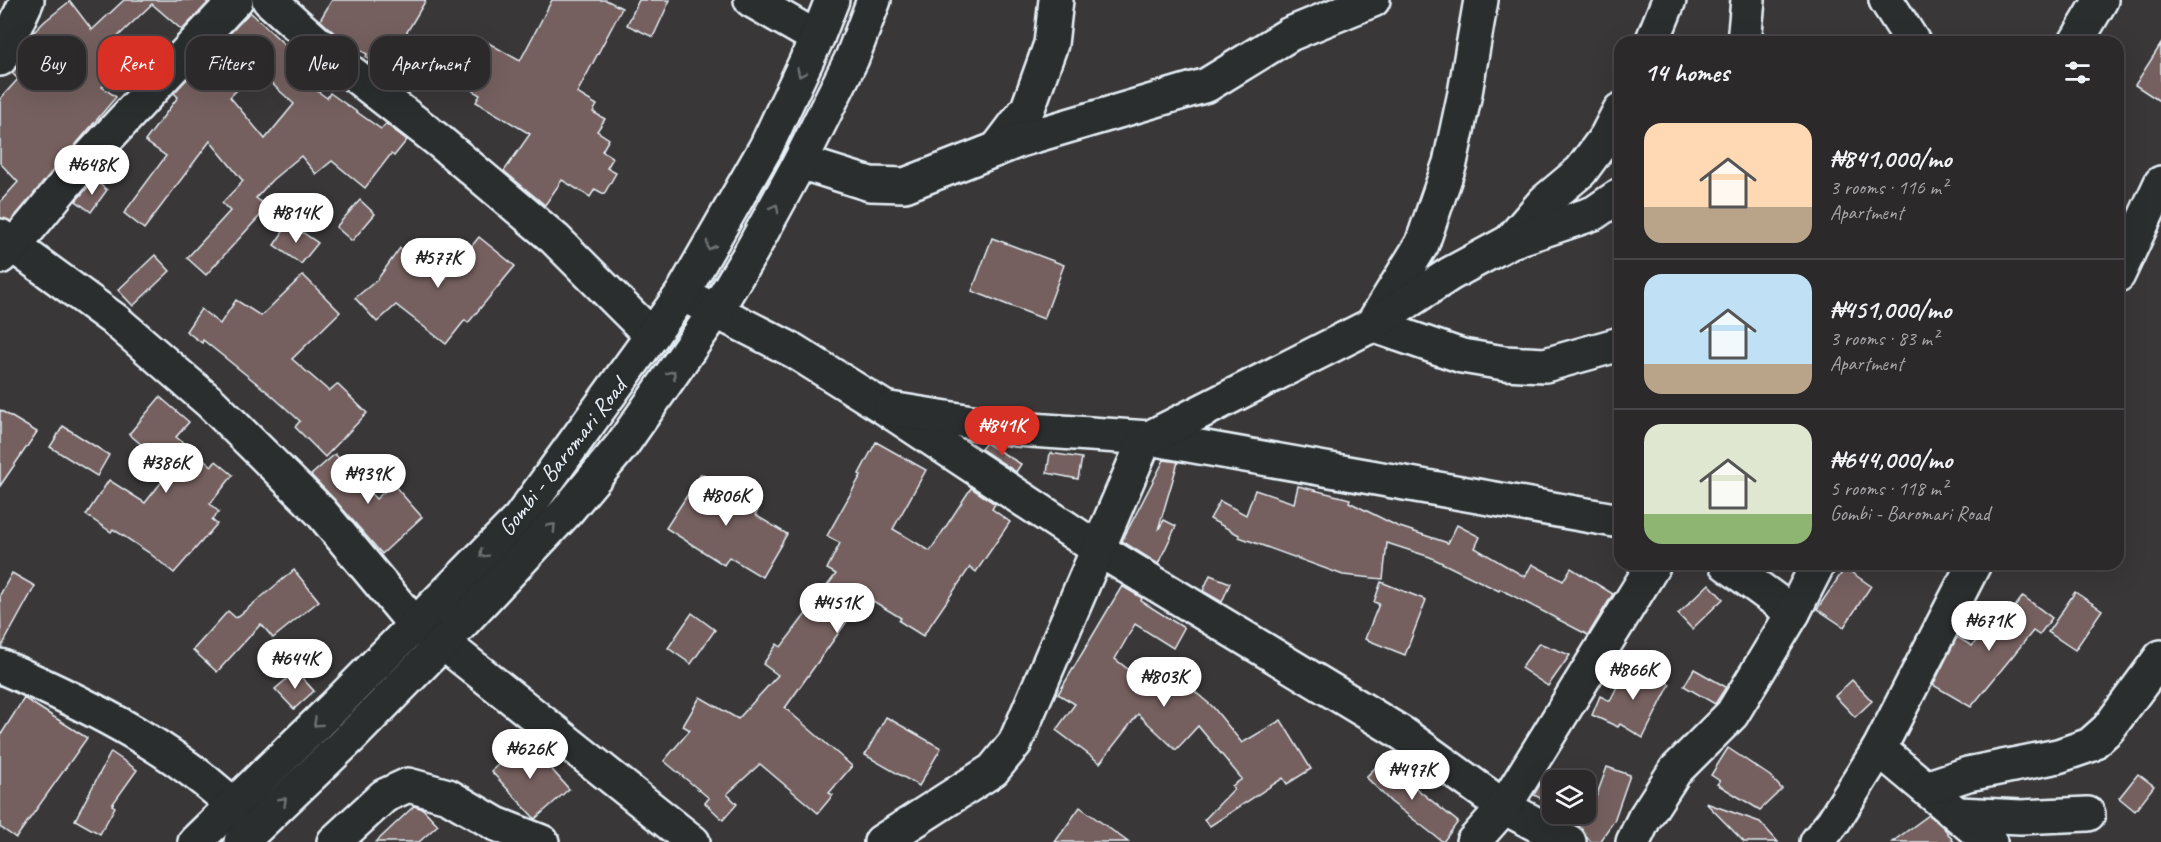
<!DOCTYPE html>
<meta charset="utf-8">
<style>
body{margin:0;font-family:Caveat,sans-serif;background:#373536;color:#f1f3f6;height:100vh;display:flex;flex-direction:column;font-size:22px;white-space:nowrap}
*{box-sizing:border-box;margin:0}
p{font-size:20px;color:#a6a6a8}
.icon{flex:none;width:33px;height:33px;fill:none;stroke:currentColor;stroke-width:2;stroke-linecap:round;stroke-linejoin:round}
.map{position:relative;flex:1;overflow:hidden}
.side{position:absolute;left:1614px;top:36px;width:510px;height:534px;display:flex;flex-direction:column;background:#2b292a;border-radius:18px;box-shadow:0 6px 24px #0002,0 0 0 2px #474547}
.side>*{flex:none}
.banner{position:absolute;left:18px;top:36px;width:570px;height:54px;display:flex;gap:12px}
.controls{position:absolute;left:1542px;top:770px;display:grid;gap:12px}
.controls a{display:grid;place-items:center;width:54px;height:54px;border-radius:12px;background:#2b292a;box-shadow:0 6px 24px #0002,0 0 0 2px #474547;font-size:30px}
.price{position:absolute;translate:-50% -51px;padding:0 14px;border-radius:21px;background:#fff;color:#222;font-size:20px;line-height:39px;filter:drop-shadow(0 2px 3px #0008)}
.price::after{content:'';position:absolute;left:50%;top:36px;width:18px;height:14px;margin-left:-9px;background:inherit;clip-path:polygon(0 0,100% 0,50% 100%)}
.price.active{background:#d93025;color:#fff}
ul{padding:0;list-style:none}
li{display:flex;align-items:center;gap:18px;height:150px;padding:0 30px}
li+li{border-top:2px solid #474547}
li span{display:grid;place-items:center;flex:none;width:168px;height:120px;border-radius:18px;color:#555}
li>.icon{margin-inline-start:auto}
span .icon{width:72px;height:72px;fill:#fffc;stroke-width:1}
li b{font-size:26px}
h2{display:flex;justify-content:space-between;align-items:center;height:72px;padding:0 30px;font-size:26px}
.chip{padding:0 21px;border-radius:18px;background:#2b292a;box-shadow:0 6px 24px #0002,0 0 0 2px #474547;font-size:21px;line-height:54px}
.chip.active{background:#d93025;color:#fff}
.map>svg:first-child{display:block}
</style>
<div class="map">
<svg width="2161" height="842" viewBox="0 0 2161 842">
<rect width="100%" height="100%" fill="#393738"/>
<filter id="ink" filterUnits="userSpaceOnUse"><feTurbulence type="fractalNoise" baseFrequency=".0167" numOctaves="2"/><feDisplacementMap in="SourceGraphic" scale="12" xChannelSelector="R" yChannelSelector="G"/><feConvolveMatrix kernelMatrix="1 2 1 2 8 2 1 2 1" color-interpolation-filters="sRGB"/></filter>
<g filter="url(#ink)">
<g fill="#74615e" stroke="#e8f1f8" stroke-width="1.5" fill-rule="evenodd">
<polygon points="124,0 205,0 208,3 182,30 152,4 111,43 129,64 102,87 116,97 11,221 0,218 0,202 18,182 0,163 0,99 18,79 12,73 17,67 32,34 45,21 70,1 92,30"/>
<polygon points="332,0 426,0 385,69 366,57 367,54 341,39 320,20"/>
<polygon points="552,0 606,0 622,8 577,93 597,105 593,112 605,119 597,131 609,139 602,151 613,158 607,168 616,173 604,194 595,189 590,197 562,180 545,205 504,171 530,134 476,102 480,95 473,91 484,74 472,67 487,42 520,61"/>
<polygon points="639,0 670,0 653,37 627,25"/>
<path d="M250,12L299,58L288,70L327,98L330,93L381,129L386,124L407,140L394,156L391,154L365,188L332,161L316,174L301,156L272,180L256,198L268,207L206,275L187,258L230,211L222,203L243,181L210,141L144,229L124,213L166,156L145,141L178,97L174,93ZM257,70L294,104L265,139L230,97Z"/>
<polygon points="2161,44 2161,102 2135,85"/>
<polygon points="94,180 107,190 91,212 76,201"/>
<polygon points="360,200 375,214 352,241 336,227"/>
<polygon points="289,223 318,243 301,264 274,245"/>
<polygon points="479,237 515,266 468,323 465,320 446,344 396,305 377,322 355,298 377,280 400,248 443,281"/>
<polygon points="992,238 1064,265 1044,319 972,291"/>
<polygon points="155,255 170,271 133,306 118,290"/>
<polygon points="303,275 340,312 292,359 329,391 337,384 367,413 325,457 295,427 300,421 270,394 203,340 202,343 186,331 201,309 220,324 236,300 261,316"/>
<polygon points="160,397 189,422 176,437 212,466 216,461 233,475 210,504 219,512 212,520 217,524 174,573 148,552 113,529 111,532 86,515 109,480 145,503 171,470 129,434"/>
<polygon points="0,410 37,432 0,486"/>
<polygon points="63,426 109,455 97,476 50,447"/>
<polygon points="876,442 926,470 893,529 930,551 971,488 995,504 992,509 1010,522 976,572 970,567 923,636 899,621 901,618 865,596 785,708 852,766 829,793 833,795 818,813 760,764 727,794 737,804 723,820 705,803 709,798 664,761 690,730 683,726 700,697 738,719 778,675 763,664 777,644 781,647 836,574 827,569 840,543 827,536 861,475 859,474"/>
<polygon points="986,443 1021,464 1016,472 981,449"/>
<polygon points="1050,453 1082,458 1078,479 1047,473"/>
<polygon points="335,454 376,499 393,484 422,517 382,554 334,499 311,475"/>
<polygon points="1164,460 1178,462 1158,530 1164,520 1176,526 1158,564 1122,541"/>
<polygon points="701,474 758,510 755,515 787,534 762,577 729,557 724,565 666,528"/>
<polygon points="1298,486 1350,499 1349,502 1397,526 1448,543 1457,525 1480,537 1475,548 1525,577 1532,564 1563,581 1571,568 1613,594 1588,635 1500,589 1499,591 1430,557 1387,543 1383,579 1343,575 1239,537 1239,535 1210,519 1220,501 1246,515 1255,490 1294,503"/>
<polygon points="1845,568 1871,586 1844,627 1817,609"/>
<polygon points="294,570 319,601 273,638 261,624 217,672 193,650 228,611 236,618"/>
<polygon points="12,573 35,586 1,648 0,595"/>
<polygon points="1210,575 1230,583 1222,602 1203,591"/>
<polygon points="1381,582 1426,600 1405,655 1365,639 1379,604 1374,602"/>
<polygon points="1709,584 1723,599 1692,629 1678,614"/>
<polygon points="1122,586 1142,598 1141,601 1184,628 1173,648 1135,624 1115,659 1165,698 1180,679 1213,707 1242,743 1281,720 1311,769 1287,784 1283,778 1210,826 1204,820 1234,789 1232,786 1242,779 1198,726 1176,750 1138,714 1100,763 1056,730 1075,704 1058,694"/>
<polygon points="2075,592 2102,610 2075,650 2048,632"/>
<polygon points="2023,596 2052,618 2039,635 2033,631 1971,707 1933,685 1957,637 1972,646 2001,610 2008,616"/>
<polygon points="692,613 715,630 691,664 668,648"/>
<polygon points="1539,643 1570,655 1548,686 1521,668"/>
<polygon points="1628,664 1670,684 1643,738 1620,724 1618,727 1592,715 1600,696 1610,701"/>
<polygon points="1694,669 1726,687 1715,704 1684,686"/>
<polygon points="296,671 314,691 294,709 275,689"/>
<polygon points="1852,680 1872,701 1855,717 1835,696"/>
<polygon points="24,698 87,738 16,838 0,827 0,736"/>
<polygon points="886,717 941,748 919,786 865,755"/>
<polygon points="526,740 569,789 535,819 491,771"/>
<polygon points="1728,748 1770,776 1782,789 1760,810 1717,784 1720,781 1711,775"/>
<polygon points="111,752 137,770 112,805 115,807 100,834 75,820"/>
<polygon points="1382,761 1458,822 1443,842 1391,802 1366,777"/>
<polygon points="1607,767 1630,775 1614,821 1599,842 1591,842 1578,826 1560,816 1561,813 1586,813 1586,792 1596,797"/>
<polygon points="1546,774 1559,780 1552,780 1552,804 1534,795"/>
<polygon points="2138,774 2154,786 2135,811 2119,798"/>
<polygon points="1706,803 1760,822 1778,842 1744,842"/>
<polygon points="414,806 423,809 438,825 419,842 376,842"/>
<polygon points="1080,807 1128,842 1055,842"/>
<polygon points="1929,815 1944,828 1954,842 1892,842"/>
</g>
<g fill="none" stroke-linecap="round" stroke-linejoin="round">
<g stroke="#e8f1f8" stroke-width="38">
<g id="minor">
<polyline points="269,0 349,71 439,141 555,239 652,336"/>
<polyline points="751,0 817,38"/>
<polyline points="1481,0 1465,93 1450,163 1422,244 1372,325 1462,356 1504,363 1545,365 1620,344"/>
<polyline points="1886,0 1913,42"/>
<polyline points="1652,42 1669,0"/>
<polyline points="1744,42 1748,0"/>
<polyline points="2076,42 2101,0"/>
<polyline points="0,59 27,0"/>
<polyline points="997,149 1028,108 1051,44 1056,0"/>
<polyline points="800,162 870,184 905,185 1020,140 1207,85 1290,34 1373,0"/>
<polyline points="0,236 115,320 211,403 321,512 415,625 443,643 693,842"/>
<polyline points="1512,239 1544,202 1581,171 1606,137 1620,110"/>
<path d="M0,257C28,234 49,202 73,175C127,116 181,58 236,0"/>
<polyline points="2118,275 2161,183"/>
<polyline points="682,294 794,351 885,408 1098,549 1403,734 1504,807 1569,842"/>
<polyline points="890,409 1016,429 1149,438 1620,521"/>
<polyline points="1726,564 1793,613"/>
<path d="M0,666C91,706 185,752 253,825"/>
<polyline points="1879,749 1990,842"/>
<polyline points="1926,788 1968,774 2058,756 2090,745 2108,729 2161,657"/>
<polyline points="1958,814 2021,817 2088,814"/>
<polyline points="334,842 384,796 408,785 448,796 496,824 542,842"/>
<polyline points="881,842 993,770 1015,743 1143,444 1149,438 1372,325 1450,274 1511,241 1594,213 1620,195"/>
<polyline points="1473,842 1504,807 1654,564"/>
<polyline points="1633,842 1644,819 1675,771 1732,714 1793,613 1818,564"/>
<polyline points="1817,842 1833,822 1879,749 1974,564"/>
</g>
</g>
<g stroke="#e8f1f8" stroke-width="38">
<g id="major">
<polyline points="195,842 333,708 520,518 682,294 766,147 817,38 832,0"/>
<polyline points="241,842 351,737 443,643 566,512 622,445 715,312 751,252 800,162 852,58 874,0"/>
</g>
</g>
<use href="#minor" stroke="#2a2d2e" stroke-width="33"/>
<use href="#major" stroke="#2a2d2e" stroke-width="33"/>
</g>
<defs><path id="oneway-chevron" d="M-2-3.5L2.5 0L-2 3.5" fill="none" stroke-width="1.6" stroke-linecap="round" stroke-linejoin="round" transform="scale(1.5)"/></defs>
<g stroke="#6c7275">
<use href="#oneway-chevron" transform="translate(801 73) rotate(115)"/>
<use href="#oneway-chevron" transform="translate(775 208) rotate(-61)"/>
<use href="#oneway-chevron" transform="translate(710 246) rotate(119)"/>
<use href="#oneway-chevron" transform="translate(672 374) rotate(-54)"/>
<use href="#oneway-chevron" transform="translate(552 527) rotate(-47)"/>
<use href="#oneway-chevron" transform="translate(483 554) rotate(135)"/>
<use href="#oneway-chevron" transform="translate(317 723) rotate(136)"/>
<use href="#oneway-chevron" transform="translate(283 801) rotate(-44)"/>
</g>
</g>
<g text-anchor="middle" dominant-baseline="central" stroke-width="4.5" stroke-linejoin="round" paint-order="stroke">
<g font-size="24" fill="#e8f1f8" stroke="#2a2d2e">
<text transform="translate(562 457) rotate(-52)">Gombi - Baromari Road</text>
</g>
</g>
</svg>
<div class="controls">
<a><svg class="icon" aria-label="layers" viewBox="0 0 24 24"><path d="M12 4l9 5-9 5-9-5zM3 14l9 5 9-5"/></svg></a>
</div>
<b class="price" style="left:92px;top:196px">₦648K</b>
<b class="price" style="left:296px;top:244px">₦814K</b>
<b class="price" style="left:438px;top:289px">₦577K</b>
<b class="price active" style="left:1002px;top:457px">₦841K</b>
<b class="price" style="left:166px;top:494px">₦386K</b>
<b class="price" style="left:368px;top:505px">₦939K</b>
<b class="price" style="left:726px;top:527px">₦806K</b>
<b class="price" style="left:837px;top:634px">₦451K</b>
<b class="price" style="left:1989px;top:652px">₦671K</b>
<b class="price" style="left:295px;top:690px">₦644K</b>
<b class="price" style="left:1633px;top:701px">₦866K</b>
<b class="price" style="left:1164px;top:708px">₦803K</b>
<b class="price" style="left:530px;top:780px">₦626K</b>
<b class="price" style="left:1412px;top:801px">₦497K</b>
<div class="banner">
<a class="chip">Buy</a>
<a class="chip active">Rent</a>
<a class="chip">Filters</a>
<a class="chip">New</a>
<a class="chip">Apartment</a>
</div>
<section class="side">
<h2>14 homes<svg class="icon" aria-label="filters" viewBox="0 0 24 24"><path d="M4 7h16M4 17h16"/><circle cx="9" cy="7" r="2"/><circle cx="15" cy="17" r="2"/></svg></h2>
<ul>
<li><span style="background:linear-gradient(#ffd9b3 70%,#b9a48a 0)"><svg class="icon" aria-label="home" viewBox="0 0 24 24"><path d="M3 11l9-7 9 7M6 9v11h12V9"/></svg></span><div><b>₦841,000/mo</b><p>3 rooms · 116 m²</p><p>Apartment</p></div></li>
<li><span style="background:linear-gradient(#bfe0f5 75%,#b9a48a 0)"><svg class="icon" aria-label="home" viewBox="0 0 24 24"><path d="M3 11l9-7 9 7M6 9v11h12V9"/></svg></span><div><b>₦451,000/mo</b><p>3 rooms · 83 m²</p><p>Apartment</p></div></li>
<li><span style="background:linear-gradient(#dfe7d0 75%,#8fb573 0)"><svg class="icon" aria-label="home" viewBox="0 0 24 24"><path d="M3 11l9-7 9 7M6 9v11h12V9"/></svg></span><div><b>₦644,000/mo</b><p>5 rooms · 118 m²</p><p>Gombi - Baromari Road</p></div></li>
</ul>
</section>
</div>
